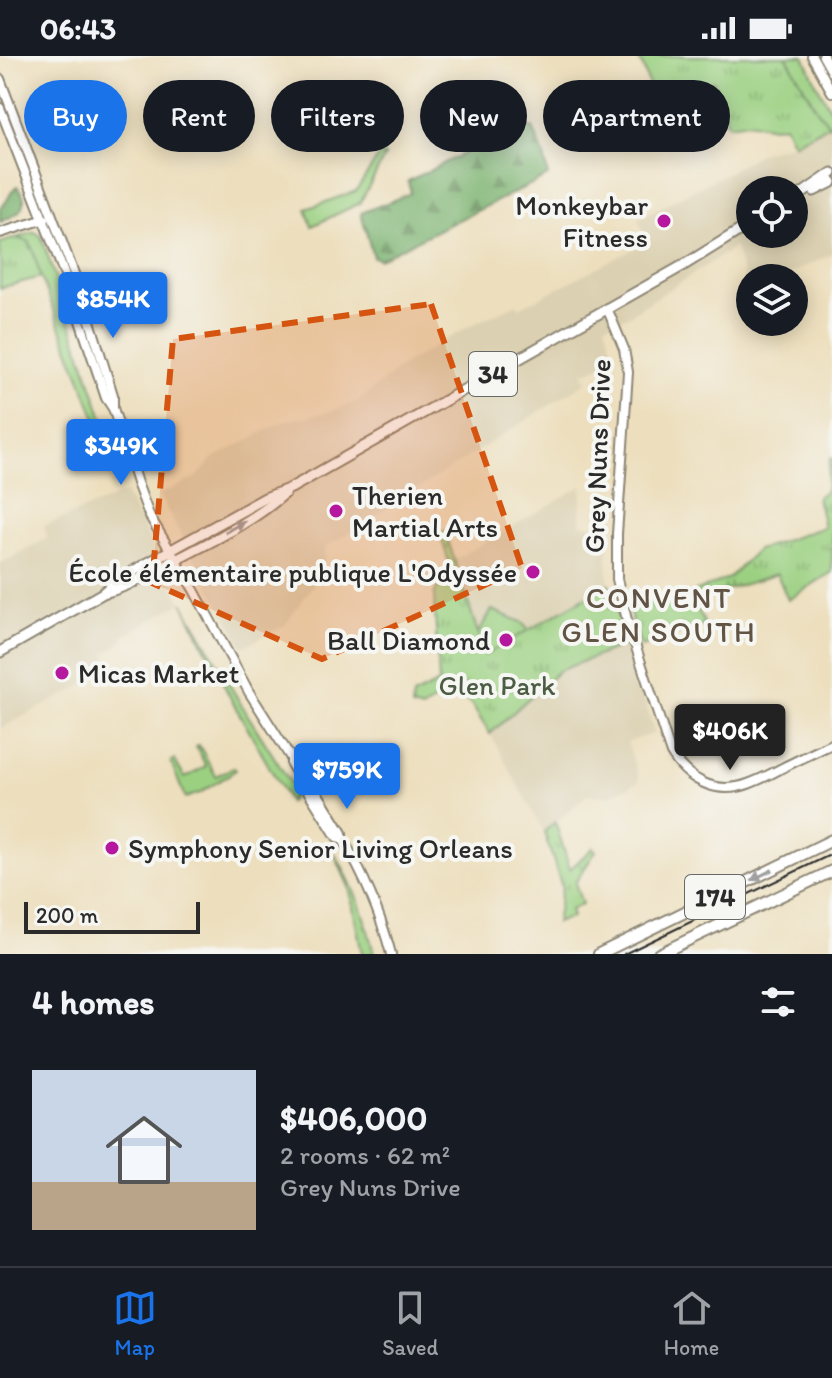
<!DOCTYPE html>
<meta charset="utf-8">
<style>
body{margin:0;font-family:Itim,sans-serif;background:#242831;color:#f1f3f6;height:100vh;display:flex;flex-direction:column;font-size:30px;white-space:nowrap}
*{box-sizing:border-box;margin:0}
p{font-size:26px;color:#9ea1a6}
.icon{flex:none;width:44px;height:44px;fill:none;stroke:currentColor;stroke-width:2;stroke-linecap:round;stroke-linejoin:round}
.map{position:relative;height:898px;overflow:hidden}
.panel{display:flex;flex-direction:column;background:#171b24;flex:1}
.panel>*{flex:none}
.top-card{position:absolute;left:24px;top:24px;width:784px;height:72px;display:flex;gap:16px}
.controls{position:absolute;left:736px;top:120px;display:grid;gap:16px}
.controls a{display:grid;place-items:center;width:72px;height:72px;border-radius:50%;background:#171b24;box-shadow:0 4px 20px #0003;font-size:40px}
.scale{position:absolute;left:24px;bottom:20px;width:176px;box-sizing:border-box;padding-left:8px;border:4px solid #2b2b2b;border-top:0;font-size:22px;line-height:28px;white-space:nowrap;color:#2b2b2b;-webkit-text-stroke:6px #f6f6f2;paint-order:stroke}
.price{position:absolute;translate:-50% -68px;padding:0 18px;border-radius:8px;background:#1a73e8;color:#fff;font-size:26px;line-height:52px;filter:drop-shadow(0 2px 4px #0008)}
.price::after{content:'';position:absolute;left:50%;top:48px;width:24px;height:18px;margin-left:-12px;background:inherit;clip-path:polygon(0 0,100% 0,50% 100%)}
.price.on{background:#222;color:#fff}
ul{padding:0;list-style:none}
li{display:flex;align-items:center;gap:24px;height:200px;padding:0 32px}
li span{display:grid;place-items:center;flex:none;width:224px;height:160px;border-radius:0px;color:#555}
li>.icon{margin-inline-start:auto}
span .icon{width:96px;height:96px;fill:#fffc;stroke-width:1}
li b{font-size:34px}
h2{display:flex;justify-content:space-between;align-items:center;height:96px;padding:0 32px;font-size:34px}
.pill{padding:0 28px;border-radius:36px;background:#171b24;box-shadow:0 4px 20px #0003;font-size:28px;line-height:72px}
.pill.on{background:#1a73e8;color:#fff}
.status{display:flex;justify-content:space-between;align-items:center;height:56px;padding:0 40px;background:#171b24;direction:ltr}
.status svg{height:22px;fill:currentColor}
.tabs{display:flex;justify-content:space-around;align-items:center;height:112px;border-top:2px solid #363941;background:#171b24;font-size:22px;color:#9ea1a6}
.tabs a{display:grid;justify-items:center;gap:4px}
.tabs .on{color:#1a73e8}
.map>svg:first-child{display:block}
</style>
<div class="status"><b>06:43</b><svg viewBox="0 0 49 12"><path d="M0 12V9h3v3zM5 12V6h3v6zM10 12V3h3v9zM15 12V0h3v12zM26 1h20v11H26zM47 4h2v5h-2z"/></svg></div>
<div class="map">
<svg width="832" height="898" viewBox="0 0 832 898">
<defs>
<pattern id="forest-firs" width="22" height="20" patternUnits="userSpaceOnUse" patternTransform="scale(2)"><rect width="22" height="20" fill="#7cb26f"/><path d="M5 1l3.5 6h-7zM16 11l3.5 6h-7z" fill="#66915b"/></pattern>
<pattern id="park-tufts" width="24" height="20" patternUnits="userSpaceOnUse" patternTransform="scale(2)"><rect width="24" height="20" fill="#9bd081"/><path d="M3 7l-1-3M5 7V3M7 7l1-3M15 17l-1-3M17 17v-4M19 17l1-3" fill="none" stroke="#7fa96a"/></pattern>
</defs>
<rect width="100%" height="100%" fill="#f6f6f2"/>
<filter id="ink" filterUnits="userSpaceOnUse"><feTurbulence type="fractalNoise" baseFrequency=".0125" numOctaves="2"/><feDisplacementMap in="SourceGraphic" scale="16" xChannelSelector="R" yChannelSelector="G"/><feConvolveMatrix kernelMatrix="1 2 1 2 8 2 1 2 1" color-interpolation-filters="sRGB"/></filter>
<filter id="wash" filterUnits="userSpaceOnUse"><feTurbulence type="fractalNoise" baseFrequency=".006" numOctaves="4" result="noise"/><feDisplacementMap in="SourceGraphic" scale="32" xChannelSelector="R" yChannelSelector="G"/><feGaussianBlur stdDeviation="1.8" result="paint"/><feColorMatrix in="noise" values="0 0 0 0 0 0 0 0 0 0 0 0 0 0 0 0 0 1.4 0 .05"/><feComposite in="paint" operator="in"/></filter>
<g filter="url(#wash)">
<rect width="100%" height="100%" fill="#eddfbe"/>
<g fill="#dbd0b1" fill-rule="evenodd">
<path d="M832,67V198L781,222H750V228L746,229L735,191L628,260L605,269L616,304L583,317L586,326L326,491L322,516L285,569L243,591L159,439L197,421L212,403L284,365L328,356L359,345L403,309L471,269L517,248L519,252L646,186L638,163L729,116L760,97L793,88ZM750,134H794V178H750Z"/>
<polygon points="582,430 580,468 609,471 607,504 609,528 485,599 454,504"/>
<polygon points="125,437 182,546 124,580 123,586 105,597 111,614 0,673 0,508 48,482 44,470"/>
<polygon points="626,589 655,677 627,686 640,725 607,741 588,738 544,776 490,678 558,615"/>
</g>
<g fill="#9bd081" stroke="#637e56" stroke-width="2">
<polygon points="786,0 804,0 817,29 832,56 832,67 829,69 817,54"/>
<polygon points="380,98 385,100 360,147 312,170 306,153 356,135"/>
<polygon points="35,176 41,180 113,392 113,395 110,399 41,221 30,186 16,182"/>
<path d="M182,546L242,650L291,728C295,736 294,740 289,746L230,641Z"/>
<polygon points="492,554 521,566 555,601 459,608"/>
<polygon points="199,689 216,720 234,711 236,714 200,737 185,742 171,706 174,704 185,722 206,710 196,691"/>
</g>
<g fill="url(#forest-firs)" stroke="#546e4d" stroke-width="2">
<polygon points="533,72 544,99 548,120 379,203 373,201 361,157 411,137 408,125 507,76"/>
<path d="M17,130C34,149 18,159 0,166V152C9,147 9,135 17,130Z"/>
</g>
<g fill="url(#park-tufts)" stroke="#637e56" stroke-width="2">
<polygon points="637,0 786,0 817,54 829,69 793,88 784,69 773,71 748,66 728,69 714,25 654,45 643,11"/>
<polygon points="16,182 30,186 41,221 0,232 0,187"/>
<polygon points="832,402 832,516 788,544 777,518 694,544 705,569 641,591 627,548 692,537 729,522 757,494 824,471 817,441 826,435 830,403"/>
<polygon points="445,475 485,599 609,528 626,589 558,615 490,678 471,648 449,633 422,654 412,651 413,640 439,627 434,539 449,506 440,478"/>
<polygon points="555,766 570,813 593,792 596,795 575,827 582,848 570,854 572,861 556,867 562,831 544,776"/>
<path d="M334,797C355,831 365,859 374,898H362L349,831Z"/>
</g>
</g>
<g filter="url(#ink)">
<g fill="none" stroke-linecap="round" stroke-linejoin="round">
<g stroke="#8c8574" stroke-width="12">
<g id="secondary">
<polyline points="812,0 832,36"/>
<polyline points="823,0 832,16"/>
<polyline points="0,23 81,236 113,339 113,352 137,427 149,459 194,534 249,636 291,702 291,708 337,781 342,782"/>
<polyline points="0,52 64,217 106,342 112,351"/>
<polyline points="0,177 45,163"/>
<path d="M607,252L624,293L628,316L617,478V523L627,564L670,695C686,723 715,740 748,728C759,724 771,718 782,712C798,704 815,696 832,688"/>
<path d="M291,702L297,704L342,777V782C364,819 380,856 391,898"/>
</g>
</g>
<g stroke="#8c8574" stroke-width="13">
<g id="primary">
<polyline points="814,135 832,126"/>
<polyline points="794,143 832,117"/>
<path d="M107,536C129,530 148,519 168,508C208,487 252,467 285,437"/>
<polyline points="0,596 103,537 119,523 265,442 291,432 684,209 750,168"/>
</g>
</g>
<g stroke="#8c8574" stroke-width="14">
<g id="highway">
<polyline points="599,898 832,784"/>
<polyline points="659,898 832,815"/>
</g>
</g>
<use href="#secondary" stroke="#fff" stroke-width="8"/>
<use href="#primary" stroke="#fff" stroke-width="9"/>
<use href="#highway" stroke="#fff" stroke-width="10"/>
<polyline stroke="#2b2b2b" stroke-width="2" points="624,898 832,798"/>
</g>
<defs><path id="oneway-solid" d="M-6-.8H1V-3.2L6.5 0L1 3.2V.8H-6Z" transform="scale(2)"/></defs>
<g fill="#a0a0a0">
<use href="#oneway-solid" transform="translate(235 471) rotate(-30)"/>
<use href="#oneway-solid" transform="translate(762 819) rotate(154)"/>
</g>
</g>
<path fill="#d5540f" fill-opacity="0.2" stroke="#d5540f" stroke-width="6" stroke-dasharray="16 10" stroke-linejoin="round" d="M431,248L522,512L322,603L152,527L173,283Z"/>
<g fill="#b5179e" stroke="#f6f6f2" stroke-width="3">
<circle cx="664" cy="165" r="8"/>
<circle cx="336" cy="455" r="8"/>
<circle cx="533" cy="516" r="8"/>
<circle cx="506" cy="584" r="8"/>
<circle cx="62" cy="617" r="8"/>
<circle cx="112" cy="792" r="8"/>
</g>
<g text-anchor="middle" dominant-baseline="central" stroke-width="8" stroke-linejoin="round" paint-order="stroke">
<g fill="#f6f6f2" stroke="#686867" stroke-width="2">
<rect x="469" y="296" width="48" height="44" rx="6"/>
<rect x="685" y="819" width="60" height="44" rx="6"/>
</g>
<g font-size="26" font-weight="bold" fill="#2b2b2b">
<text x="493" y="318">34</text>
<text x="715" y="841">174</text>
</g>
<g font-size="28" fill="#2b2b2b" stroke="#f6f6f2" text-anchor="end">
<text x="648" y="149">Monkeybar<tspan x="648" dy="32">Fitness</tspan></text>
<text x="352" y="439" text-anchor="start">Therien<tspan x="352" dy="32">Martial Arts</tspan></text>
<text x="517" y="516">École élémentaire publique L'Odyssée</text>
<text x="490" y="584">Ball Diamond</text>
<text x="78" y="617" text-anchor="start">Micas Market</text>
<text x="128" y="792" text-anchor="start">Symphony Senior Living Orleans</text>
</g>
<g font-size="28" fill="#2b2b2b" stroke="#f6f6f2">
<text transform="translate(597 400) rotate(-88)">Grey Nuns Drive</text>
</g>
<g font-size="28" fill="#4d5d45" stroke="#f6f6f2">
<text x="497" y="629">Glen Park</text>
</g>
<g font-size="30" letter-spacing="2" fill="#625445" stroke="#f6f6f2">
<text x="659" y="541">CONVENT<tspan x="659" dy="34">GLEN SOUTH</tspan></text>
</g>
</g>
</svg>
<div class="controls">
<a><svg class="icon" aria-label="locate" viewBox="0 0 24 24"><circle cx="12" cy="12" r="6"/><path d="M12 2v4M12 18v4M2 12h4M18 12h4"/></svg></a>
<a><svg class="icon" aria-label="layers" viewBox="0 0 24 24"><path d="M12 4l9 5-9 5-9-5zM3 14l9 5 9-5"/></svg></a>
</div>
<div class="scale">200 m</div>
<b class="price" style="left:113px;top:284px">$854K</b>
<b class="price" style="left:121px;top:431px">$349K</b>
<b class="price on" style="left:730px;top:716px">$406K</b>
<b class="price" style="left:347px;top:755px">$759K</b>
<div class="top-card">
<a class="pill on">Buy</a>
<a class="pill">Rent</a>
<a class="pill">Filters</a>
<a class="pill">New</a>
<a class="pill">Apartment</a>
</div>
</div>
<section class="panel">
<h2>4 homes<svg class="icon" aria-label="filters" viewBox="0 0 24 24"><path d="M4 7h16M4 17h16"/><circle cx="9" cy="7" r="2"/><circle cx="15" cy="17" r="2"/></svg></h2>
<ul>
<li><span style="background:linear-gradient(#c9d6e8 70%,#b9a48a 0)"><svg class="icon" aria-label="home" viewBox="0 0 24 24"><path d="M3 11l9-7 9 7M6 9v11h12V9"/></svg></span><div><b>$406,000</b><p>2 rooms · 62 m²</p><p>Grey Nuns Drive</p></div></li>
</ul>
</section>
<nav class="tabs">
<a class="on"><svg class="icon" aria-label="map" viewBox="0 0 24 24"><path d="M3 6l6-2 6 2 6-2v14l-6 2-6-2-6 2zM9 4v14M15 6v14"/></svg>Map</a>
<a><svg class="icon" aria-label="saved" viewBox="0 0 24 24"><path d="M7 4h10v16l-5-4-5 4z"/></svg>Saved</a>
<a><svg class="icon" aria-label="home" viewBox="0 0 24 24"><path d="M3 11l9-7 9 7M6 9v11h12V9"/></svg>Home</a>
</nav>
